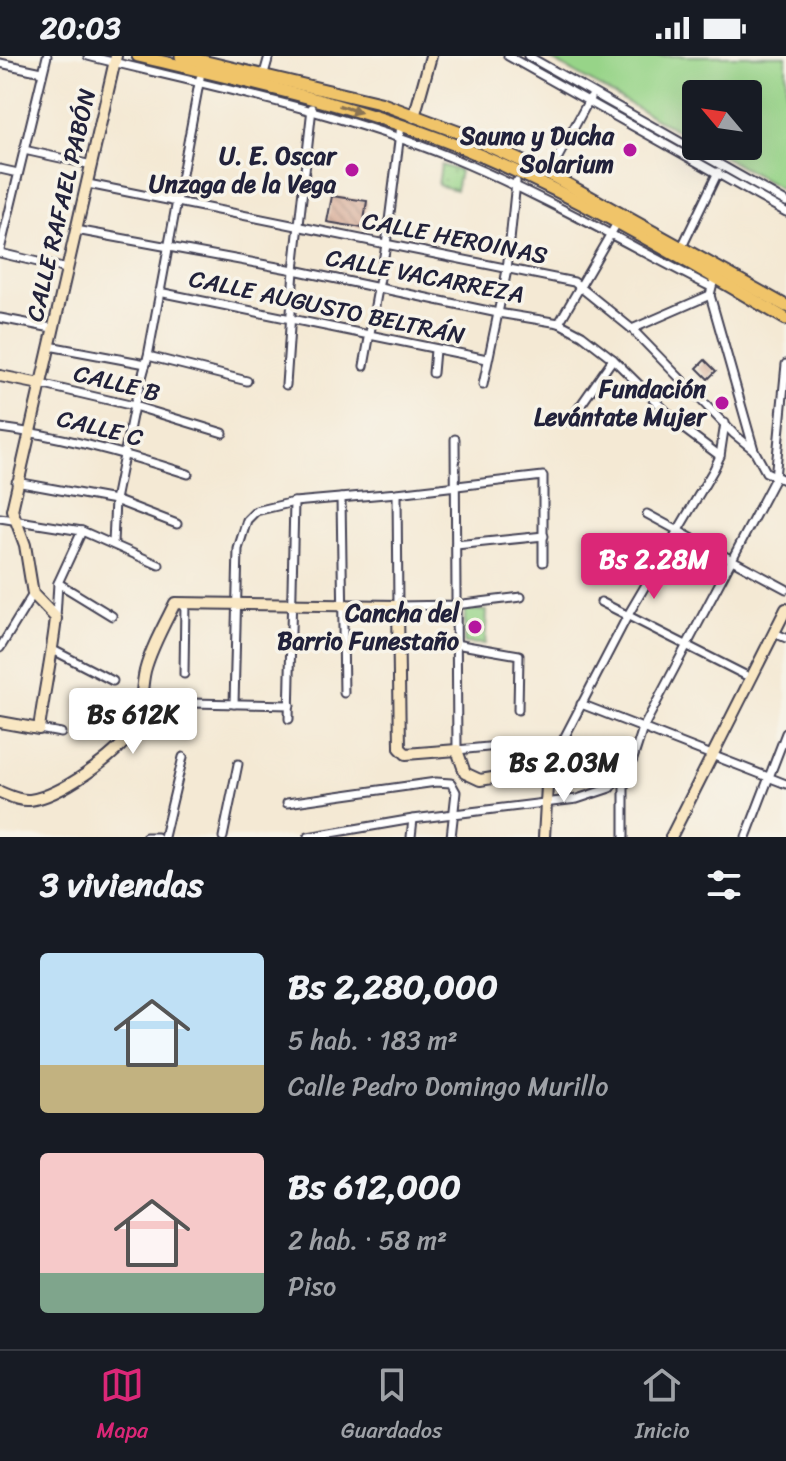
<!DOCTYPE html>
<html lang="es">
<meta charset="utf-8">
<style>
body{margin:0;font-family:Sriracha,sans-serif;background:#242831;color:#f1f3f6;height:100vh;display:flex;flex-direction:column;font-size:30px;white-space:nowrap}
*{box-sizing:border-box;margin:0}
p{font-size:26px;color:#9ea1a6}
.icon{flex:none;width:44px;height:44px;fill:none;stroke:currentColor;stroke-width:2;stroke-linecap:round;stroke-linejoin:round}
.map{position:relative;height:781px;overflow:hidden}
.drawer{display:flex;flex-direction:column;background:#171b24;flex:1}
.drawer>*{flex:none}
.needle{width:52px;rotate:299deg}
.buttons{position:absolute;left:682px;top:24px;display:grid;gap:16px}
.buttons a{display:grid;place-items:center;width:80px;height:80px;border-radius:8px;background:#171b24;box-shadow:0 8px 32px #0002;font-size:40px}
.price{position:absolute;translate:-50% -68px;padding:0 18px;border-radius:8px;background:#fff;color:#222;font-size:26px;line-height:52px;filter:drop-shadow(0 2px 4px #0008)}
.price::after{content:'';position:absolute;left:50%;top:48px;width:24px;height:18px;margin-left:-12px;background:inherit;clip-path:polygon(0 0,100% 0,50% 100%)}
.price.selected{background:#db2777;color:#fff}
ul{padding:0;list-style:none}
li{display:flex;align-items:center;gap:24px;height:200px;padding:0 40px}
li span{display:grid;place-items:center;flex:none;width:224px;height:160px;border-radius:8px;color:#555}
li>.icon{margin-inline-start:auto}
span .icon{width:96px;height:96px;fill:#fffc;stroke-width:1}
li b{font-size:34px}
h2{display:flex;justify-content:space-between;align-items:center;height:96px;padding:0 40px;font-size:34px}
.status{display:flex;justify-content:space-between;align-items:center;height:56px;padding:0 40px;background:#171b24;direction:ltr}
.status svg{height:22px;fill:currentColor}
.tabs{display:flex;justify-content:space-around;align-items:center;height:112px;border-top:2px solid #363941;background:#171b24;font-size:22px;color:#9ea1a6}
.tabs a{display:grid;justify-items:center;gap:4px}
.tabs .selected{color:#db2777}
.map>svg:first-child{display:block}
</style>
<div class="status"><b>20:03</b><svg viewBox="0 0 49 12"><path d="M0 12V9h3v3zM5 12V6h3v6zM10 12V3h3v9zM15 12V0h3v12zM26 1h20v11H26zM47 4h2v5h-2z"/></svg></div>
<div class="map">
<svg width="786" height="781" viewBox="0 0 786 781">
<defs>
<pattern id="green-dots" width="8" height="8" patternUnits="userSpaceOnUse" patternTransform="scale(2)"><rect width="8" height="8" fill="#97d488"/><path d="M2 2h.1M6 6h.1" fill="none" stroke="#82b676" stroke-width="1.8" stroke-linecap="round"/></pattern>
<pattern id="building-back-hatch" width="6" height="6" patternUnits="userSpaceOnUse" patternTransform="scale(2)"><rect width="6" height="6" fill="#d4a590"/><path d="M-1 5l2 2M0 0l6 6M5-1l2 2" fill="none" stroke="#ac8677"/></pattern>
</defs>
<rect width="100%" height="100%" fill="#f7f3e8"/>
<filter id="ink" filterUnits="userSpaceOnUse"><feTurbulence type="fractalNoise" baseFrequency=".0125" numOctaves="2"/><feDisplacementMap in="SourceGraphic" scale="16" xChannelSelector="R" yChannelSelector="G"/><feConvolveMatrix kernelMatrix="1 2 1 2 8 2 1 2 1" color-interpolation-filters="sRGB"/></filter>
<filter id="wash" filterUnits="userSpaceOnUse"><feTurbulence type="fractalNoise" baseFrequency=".006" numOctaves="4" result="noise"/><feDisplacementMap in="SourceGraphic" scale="32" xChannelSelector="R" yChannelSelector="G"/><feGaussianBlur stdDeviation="1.8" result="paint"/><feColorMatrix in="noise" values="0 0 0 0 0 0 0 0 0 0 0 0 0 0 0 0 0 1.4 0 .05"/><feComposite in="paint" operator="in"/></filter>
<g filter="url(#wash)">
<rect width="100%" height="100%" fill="#f4e9d4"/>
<polygon fill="url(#green-dots)" stroke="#5c7b62" stroke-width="2" points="441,109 460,115 456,134 438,129"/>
<g fill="#97d488" stroke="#5c7b62" stroke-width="2">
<polygon points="545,0 786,0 786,136 705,90 748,90 748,38 696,38 696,85"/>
<polygon points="465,553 487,555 485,588 464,587"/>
</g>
<g id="blocks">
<g fill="url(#building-back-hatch)">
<polygon points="332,140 367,145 363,172 327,166"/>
<polygon points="705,304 716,315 708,323 697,312"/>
</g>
</g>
</g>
<g filter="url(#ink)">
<use href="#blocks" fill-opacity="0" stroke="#424052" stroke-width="2"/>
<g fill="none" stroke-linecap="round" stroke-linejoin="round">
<g stroke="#424052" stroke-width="11">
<g id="street">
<path d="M88,0C210,30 334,54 450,101C540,138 625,187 711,231"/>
<polyline points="508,0 786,156"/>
<polyline points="528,0 786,146"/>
<polyline points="0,7 42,16"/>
<polyline points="263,21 269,0"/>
<polyline points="24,94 92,109"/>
<polyline points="0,113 18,117"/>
<polyline points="549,118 590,42"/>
<polyline points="88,128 574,226 632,273 734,378 754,394"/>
<polyline points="76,174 294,214 498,257 559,267 582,279 613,303 684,373 720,400"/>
<polyline points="0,194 47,0"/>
<polyline points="680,195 718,116"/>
<polyline points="0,197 67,213"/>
<polyline points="713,227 710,239 754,394 766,416 786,425"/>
<polyline points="159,236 487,303"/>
<polyline points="0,262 52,272"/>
<polyline points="559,267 617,167"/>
<polyline points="632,273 710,239"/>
<polyline points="49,290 146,308"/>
<polyline points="148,300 247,325"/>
<polyline points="364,310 386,189 401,69"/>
<polyline points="433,317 435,294"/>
<polyline points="40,328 134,350 223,377"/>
<polyline points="286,329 294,214 312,52"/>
<polyline points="483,329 507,214 516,126"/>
<polyline points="569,366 613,303"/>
<path d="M0,372C64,380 127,398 188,418"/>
<polyline points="455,383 457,694 498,690"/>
<polyline points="16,426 115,444 177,468"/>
<polyline points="397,437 398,550 455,549 521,541"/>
<polyline points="341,442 344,637"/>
<polyline points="647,458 786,533"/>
<polyline points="0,462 82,475"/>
<polyline points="113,487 115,444 134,350 148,300 200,22"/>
<polyline points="456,489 544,480"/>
<polyline points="58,527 112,560"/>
<polyline points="601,546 751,622"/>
<polyline points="56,562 58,527 82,475 159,509"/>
<polyline points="774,577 786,582"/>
<polyline points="455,588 519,599 518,654"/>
<polyline points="0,592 33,538"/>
<polyline points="53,594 113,625"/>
<polyline points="184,618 185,547"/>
<polyline points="142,646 290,649"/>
<polyline points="234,648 238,493 247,464 256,455 294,446 397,437 543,420 543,506"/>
<polyline points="581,648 786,728"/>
<polyline points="289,663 294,446"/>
<polyline points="39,673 61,677"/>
<polyline points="548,713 628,559 714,413 720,400 725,367"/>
<polyline points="287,747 436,726 451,727 456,736 451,781"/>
<polyline points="146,781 157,781"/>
<polyline points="164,781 183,701"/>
<polyline points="223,781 238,708"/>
<polyline points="308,781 413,763 577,743 610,732 628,706"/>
<polyline points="411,781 413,763"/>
<polyline points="624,781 624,731 643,672 775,422 786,308"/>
<polyline points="746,781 786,677"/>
</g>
</g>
<g stroke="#424052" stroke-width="14">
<g id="secondary">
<polyline points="414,61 431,0"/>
<polyline points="0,320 40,328"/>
<path d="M0,666L39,673C44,636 52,599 56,562L33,538L25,489L12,454L116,0"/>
<path d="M0,736C10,740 19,745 30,744C60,740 115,701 132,676C144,656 140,636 145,615C151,592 164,569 175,547L398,550L400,692L406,698L457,694L465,717L480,724L548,713L544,781"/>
<polyline points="671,781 786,553"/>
</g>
</g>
<g stroke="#424052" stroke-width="15">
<g id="primary">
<path d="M138,0C244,25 351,48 453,88C570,135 678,200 786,263"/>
<polyline points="181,0 380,47 463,78 549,118 786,250"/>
</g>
</g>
<use href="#street" stroke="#fff" stroke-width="7"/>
<use href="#secondary" stroke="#f9e7c3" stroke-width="10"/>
<use href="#primary" stroke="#f0c469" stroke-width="11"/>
</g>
<defs><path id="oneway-solid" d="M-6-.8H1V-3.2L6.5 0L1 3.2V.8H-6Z" transform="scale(2)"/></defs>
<use fill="#897352" href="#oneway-solid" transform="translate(350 53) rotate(18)"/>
</g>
<g fill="#b5179e" stroke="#f7f3e8" stroke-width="3">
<circle cx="630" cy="94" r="8"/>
<circle cx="352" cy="114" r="8"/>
<circle cx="722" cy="347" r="8"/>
<circle cx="475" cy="571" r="8"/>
</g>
<g text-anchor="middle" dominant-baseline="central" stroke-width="7" stroke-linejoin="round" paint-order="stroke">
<g font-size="24" font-weight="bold" fill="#22223b" stroke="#f7f3e8" text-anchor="end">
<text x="614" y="80">Sauna y Ducha<tspan x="614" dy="28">Solarium</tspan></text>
<text x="336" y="100">U. E. Oscar<tspan x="336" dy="28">Unzaga de la Vega</tspan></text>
<text x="706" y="333">Fundación<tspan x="706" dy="28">Levántate Mujer</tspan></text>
<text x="459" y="557">Cancha del<tspan x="459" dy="28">Barrio Funestaño</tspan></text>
</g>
<g font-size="24" fill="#22223b" stroke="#f7f3e8">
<text transform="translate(61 149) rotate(-77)">CALLE RAFAEL PABÓN</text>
<text transform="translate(455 182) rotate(11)">CALLE HEROINAS</text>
<text transform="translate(425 220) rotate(11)">CALLE VACARREZA</text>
<text transform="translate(327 251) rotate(12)">CALLE AUGUSTO BELTRÁN</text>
<text transform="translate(117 327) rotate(14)">CALLE B</text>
<text transform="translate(100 372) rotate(14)">CALLE C</text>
</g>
</g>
</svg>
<div class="buttons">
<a><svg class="needle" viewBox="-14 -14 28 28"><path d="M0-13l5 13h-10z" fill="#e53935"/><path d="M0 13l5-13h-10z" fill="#9ea1a6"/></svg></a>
</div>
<b class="price selected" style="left:654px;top:545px">Bs 2.28M</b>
<b class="price" style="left:133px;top:700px">Bs 612K</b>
<b class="price" style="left:564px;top:748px">Bs 2.03M</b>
</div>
<section class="drawer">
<h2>3 viviendas<svg class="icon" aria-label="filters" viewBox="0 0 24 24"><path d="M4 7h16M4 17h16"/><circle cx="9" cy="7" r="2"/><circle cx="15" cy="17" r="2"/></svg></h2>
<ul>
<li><span style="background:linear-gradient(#bfe0f5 70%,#c2b280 0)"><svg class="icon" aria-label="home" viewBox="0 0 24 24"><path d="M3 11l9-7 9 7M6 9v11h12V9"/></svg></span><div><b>Bs 2,280,000</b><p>5 hab. · 183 m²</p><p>Calle Pedro Domingo Murillo</p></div></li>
<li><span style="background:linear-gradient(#f6c9c9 75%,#7fa58c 0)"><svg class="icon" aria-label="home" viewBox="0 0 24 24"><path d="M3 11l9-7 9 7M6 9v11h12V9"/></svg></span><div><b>Bs 612,000</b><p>2 hab. · 58 m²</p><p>Piso</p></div></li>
</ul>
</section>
<nav class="tabs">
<a class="selected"><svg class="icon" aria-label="map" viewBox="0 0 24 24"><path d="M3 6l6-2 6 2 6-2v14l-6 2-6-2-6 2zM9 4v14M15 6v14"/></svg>Mapa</a>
<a><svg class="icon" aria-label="saved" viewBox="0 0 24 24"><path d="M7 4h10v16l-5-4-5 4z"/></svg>Guardados</a>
<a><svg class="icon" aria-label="home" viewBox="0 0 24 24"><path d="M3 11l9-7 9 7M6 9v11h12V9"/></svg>Inicio</a>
</nav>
